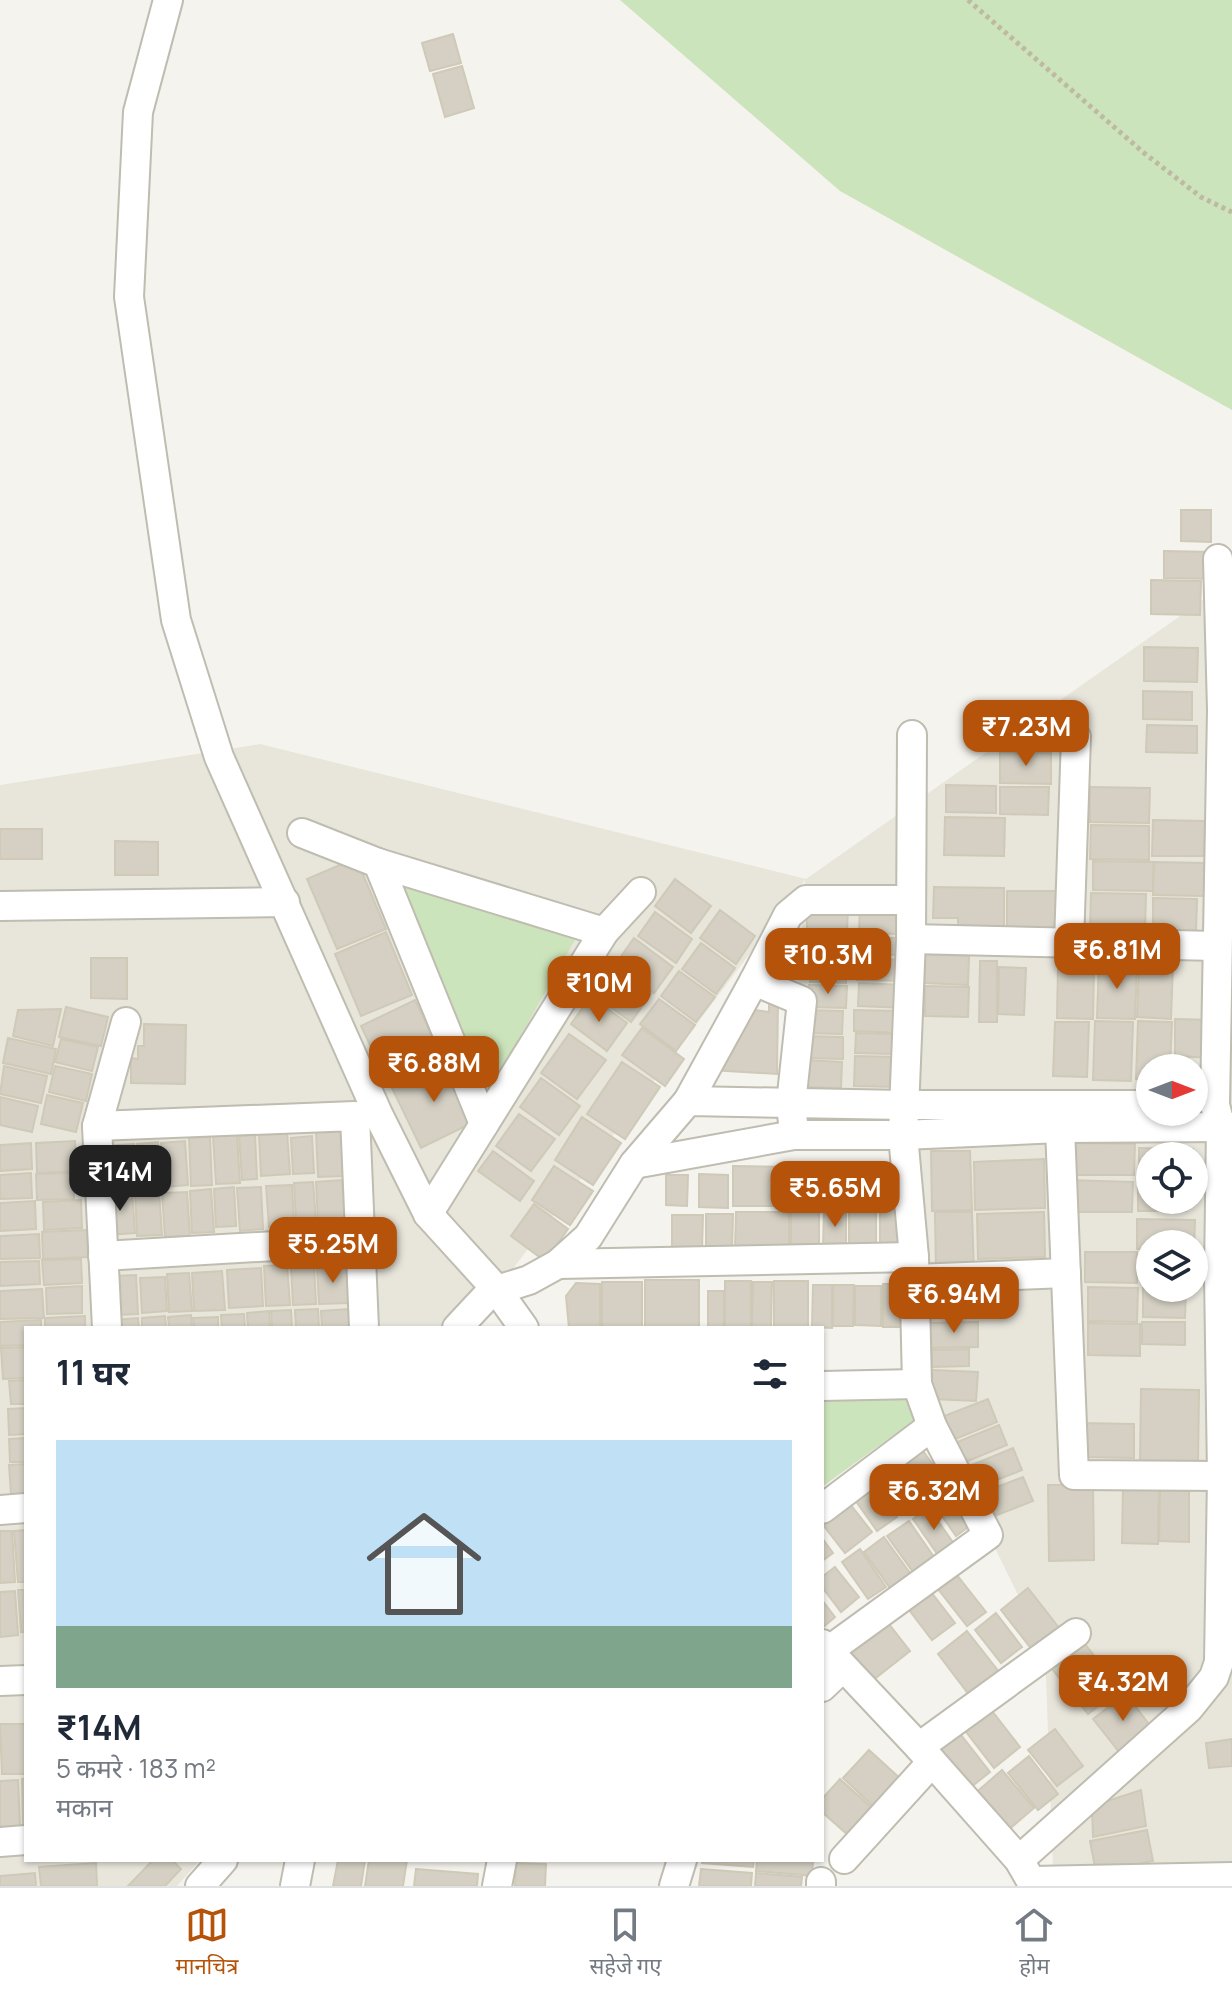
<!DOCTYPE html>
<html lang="hi">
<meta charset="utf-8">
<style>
body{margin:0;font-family:Manrope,"Noto Sans Devanagari",sans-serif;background:#f2f2f3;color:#1f2937;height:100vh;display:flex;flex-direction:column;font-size:30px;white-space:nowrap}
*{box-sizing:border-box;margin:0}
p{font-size:26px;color:#747a83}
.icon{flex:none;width:44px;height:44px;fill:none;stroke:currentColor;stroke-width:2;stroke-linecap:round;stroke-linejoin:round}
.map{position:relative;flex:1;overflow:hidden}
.details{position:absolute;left:24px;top:1326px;width:800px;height:536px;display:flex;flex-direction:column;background:#fff;border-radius:0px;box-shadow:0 2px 6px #0004}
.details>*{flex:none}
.needle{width:52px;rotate:90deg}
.tools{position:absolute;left:1136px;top:1054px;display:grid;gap:16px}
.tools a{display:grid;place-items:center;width:72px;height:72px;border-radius:50%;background:#fff;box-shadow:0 2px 6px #0004;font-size:40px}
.price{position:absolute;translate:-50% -68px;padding:0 18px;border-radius:16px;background:#b45309;color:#fff;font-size:26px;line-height:52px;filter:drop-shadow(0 2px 4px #0008)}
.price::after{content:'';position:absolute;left:50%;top:48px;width:24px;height:18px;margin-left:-12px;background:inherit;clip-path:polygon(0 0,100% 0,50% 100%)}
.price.selected{background:#222;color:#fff}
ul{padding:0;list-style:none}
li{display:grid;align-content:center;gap:16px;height:424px;padding:0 32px}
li+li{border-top:2px solid #e0e1e3}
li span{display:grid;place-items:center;height:248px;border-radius:0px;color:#555}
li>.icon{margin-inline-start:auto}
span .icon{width:144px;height:144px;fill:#fffc;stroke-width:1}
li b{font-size:34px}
h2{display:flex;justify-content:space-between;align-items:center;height:96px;padding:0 32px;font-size:34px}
.menu{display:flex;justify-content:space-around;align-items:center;height:112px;border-top:2px solid #e0e1e3;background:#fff;font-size:22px;color:#747a83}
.menu a{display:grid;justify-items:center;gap:4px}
.menu .selected{color:#b45309}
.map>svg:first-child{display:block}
</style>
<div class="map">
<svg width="1232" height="1886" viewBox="0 0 1232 1886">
<rect width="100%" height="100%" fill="#f5f3ed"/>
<path fill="#e8e6db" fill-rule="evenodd" d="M1217,590L1232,592V1882L1053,1870L1045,1650L914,1383L903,1106L791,1104L805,880L497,1290L451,1328H26V1860H200L177,1886H0V785L260,744L806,879ZM1150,1068H1194V1112H1150ZM1150,1156H1194V1200H1150ZM1150,1244H1194V1288H1150Z"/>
<g fill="#cce4bb">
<polygon points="620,0 1232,0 1232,410 840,191"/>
<polygon points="407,883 576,938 497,1077 474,1073 399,888"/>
<polygon points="910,1394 917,1418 822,1487 822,1396"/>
</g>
<g fill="#d5d0c3" stroke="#cfc9b7" stroke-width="2">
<polygon points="453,34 461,63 430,71 422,43"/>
<polygon points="462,66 474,108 445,117 433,74"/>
<polygon points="1181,510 1211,510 1211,542 1181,541"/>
<polygon points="1164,551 1214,552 1214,579 1164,578"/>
<polygon points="1151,580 1201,581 1200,615 1151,614"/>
<polygon points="1144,647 1198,648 1197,682 1144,681"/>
<polygon points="1143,691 1192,692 1192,720 1143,719"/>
<polygon points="1147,725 1197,726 1197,753 1146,752"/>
<polygon points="1000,752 1051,753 1051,784 1000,783"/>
<polygon points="946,785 996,786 996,813 946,812"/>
<polygon points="1000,787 1049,787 1048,815 1000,814"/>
<polygon points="1090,787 1150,788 1149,823 1090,822"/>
<polygon points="945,817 1005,818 1004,856 944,855"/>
<polygon points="1153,820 1205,821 1204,856 1152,856"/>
<polygon points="1091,825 1149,826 1149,860 1090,859"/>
<rect x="0" y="829" width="42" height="30"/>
<polygon points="115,841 158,842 158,875 115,875"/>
<polygon points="356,858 386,929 337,949 307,879"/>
<polygon points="1093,861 1154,862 1153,891 1093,890"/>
<polygon points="1154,862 1205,863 1204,896 1153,895"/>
<polygon points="675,879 711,906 691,933 655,906"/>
<polygon points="934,887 1004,888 1004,936 958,935 958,918 933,918"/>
<polygon points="1007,891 1068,891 1067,930 1007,929"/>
<polygon points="1091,893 1146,894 1145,931 1090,930"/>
<polygon points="1153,898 1197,899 1196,933 1153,932"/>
<polygon points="807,905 848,906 847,932 807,931"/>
<polygon points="860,907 903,908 902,934 859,933"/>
<polygon points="720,910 755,936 736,964 700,938"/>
<polygon points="655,912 692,939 676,963 638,936"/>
<polygon points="386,932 412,995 361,1016 335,954"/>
<polygon points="808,936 846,937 846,957 807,956"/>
<polygon points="859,937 897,938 896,955 858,954"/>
<polygon points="634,938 673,967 654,993 615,965"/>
<polygon points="701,943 735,968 716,994 682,969"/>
<polygon points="925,954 969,956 968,985 925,983"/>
<polygon points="91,958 127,958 127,999 91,998"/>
<polygon points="858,958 905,960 905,981 857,980"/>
<polygon points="811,960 846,961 846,983 810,982"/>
<polygon points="980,961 997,961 997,1022 979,1022"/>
<polygon points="1099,963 1137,964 1135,1019 1097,1018"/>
<polygon points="1139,963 1173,964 1171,1019 1137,1017"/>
<polygon points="613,966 651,994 631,1022 593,994"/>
<polygon points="1058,966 1094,967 1093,1019 1057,1018"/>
<polygon points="999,967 1026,968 1024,1015 998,1014"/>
<polygon points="679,971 715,997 696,1022 661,996"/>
<polygon points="859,983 906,985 905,1008 858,1006"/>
<polygon points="809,985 847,986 846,1008 808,1007"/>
<polygon points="925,986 969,987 968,1017 925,1016"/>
<polygon points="591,996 627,1023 607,1051 571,1024"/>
<polygon points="659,999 695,1025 676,1051 640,1024"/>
<polygon points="778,999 777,1074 712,1070 755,1010 769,1012 769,1000"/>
<polygon points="415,1000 442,1057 388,1083 361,1026"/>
<polygon points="66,1007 108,1017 101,1046 59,1037"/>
<polygon points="61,1009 53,1046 13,1036 18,1010"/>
<polygon points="802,1010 843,1011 842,1034 802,1033"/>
<polygon points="854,1010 901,1011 900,1033 854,1031"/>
<polygon points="1175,1019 1213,1020 1212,1058 1175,1056"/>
<polygon points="1095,1021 1133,1022 1131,1081 1093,1080"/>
<polygon points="1138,1021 1172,1022 1170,1068 1150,1068 1150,1079 1136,1079"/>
<polygon points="1055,1022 1089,1022 1087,1077 1053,1076"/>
<polygon points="144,1024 186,1025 185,1084 131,1083 131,1058 138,1059 138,1046 144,1046"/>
<polygon points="642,1028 684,1059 665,1086 622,1055"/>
<polygon points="856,1033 893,1034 893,1054 855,1053"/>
<polygon points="569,1034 606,1060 577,1099 541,1073"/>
<polygon points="802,1036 843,1037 843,1059 801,1058"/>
<polygon points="8,1038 56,1049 51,1074 3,1063"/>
<polygon points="61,1039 98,1047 92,1071 55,1062"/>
<polygon points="855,1056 898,1057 898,1087 854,1086"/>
<polygon points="446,1059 476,1121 421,1148 391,1086"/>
<polygon points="802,1060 842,1062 841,1088 801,1087"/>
<polygon points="622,1062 660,1087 625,1139 587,1114"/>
<polygon points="4,1066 47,1076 41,1103 0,1094"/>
<polygon points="55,1066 92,1074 86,1101 49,1092"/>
<polygon points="541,1078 580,1106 559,1135 520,1107"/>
<polygon points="47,1095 83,1103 76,1132 41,1124"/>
<polygon points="0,1097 38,1106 32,1132 0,1125"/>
<polygon points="519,1114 555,1139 531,1171 496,1146"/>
<polygon points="582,1117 621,1143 593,1185 555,1160"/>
<polygon points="342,1130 344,1176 318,1177 316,1131"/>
<polygon points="287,1132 290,1174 261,1176 259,1134"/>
<polygon points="237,1135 240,1183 216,1184 213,1136"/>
<polygon points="255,1135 257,1179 242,1180 239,1136"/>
<polygon points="312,1136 314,1173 293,1174 291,1138"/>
<polygon points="210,1137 212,1185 191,1186 189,1138"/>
<polygon points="75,1141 77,1171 37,1173 36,1143"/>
<polygon points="185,1141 188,1185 163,1187 161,1143"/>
<polygon points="158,1142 160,1186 139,1187 137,1144"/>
<polygon points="31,1143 32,1169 0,1171 0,1145"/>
<polygon points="1068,1143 1135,1144 1134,1175 1067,1175"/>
<polygon points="134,1144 136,1186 110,1187 107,1146"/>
<polygon points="1139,1148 1193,1149 1193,1156 1150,1156 1150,1181 1139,1181"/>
<polygon points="493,1151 534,1181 520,1201 478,1171"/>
<polygon points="931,1151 970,1151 972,1210 932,1211"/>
<polygon points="1044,1159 1045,1208 975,1210 974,1162"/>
<polygon points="848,1164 905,1165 905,1203 848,1202"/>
<polygon points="554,1166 593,1191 570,1225 532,1200"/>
<polygon points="733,1166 792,1167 792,1206 733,1206"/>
<polygon points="792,1167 841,1167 841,1204 792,1203"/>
<polygon points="31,1173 32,1198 0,1199 0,1175"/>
<polygon points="73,1173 74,1199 37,1200 36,1174"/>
<polygon points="699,1174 728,1175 728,1208 699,1207"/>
<polygon points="666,1175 688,1175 687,1206 666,1205"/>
<polygon points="342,1180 345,1221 318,1223 316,1182"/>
<polygon points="1067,1180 1133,1182 1132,1212 1066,1212"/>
<polygon points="313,1182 316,1221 296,1222 294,1183"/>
<polygon points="1138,1184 1150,1184 1150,1200 1186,1200 1186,1211 1138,1211"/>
<polygon points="292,1185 294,1225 269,1227 266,1186"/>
<polygon points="234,1187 236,1226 216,1227 214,1189"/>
<polygon points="261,1187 263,1229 240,1231 237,1188"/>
<polygon points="211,1189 214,1232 192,1233 190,1191"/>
<polygon points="132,1191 135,1233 108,1235 105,1193"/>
<polygon points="159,1191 162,1235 137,1236 135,1192"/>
<polygon points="187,1192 190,1236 165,1237 162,1193"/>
<polygon points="81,1200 82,1228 44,1230 43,1202"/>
<polygon points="35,1201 36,1229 0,1231 0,1203"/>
<polygon points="534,1204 568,1229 545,1261 511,1236"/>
<rect x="880" y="1207" width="26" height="39"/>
<polygon points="824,1209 846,1209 846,1249 823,1249"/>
<rect x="791" y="1211" width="28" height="33"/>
<rect x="849" y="1211" width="27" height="35"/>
<polygon points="736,1212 789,1212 789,1250 735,1249"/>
<polygon points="935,1212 972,1212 974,1272 936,1273"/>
<polygon points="1044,1212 1045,1257 978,1259 977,1214"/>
<polygon points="706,1214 733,1214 732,1250 706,1250"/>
<polygon points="672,1215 703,1215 702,1250 672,1250"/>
<polygon points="1137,1219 1195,1220 1194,1250 1194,1244 1150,1244 1150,1249 1137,1249"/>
<polygon points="87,1230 88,1257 43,1259 42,1232"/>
<polygon points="39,1234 40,1258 0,1259 0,1236"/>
<polygon points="1085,1252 1137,1252 1137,1283 1085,1282"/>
<rect x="1143" y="1257" width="7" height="26"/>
<polygon points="81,1259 82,1283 44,1285 42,1260"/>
<polygon points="39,1261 40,1284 0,1286 0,1262"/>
<polygon points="287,1265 290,1305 266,1306 264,1266"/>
<polygon points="314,1265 316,1304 293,1305 291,1266"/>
<polygon points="347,1265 349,1303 319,1304 317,1267"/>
<polygon points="261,1268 263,1306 229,1308 227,1270"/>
<polygon points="222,1271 225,1310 194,1311 192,1273"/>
<polygon points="189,1273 192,1311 169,1312 167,1274"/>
<polygon points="136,1275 138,1314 116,1315 114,1276"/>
<polygon points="165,1277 167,1311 142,1313 140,1278"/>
<rect x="645" y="1280" width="54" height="48"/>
<rect x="725" y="1281" width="26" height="46"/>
<rect x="774" y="1281" width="34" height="47"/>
<rect x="602" y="1282" width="40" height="46"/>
<polygon points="753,1282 772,1282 771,1328 752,1328"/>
<polygon points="576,1283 600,1284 600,1328 569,1328 566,1296"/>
<polygon points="883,1284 910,1284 909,1327 883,1327"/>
<polygon points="813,1285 832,1285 832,1328 812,1327"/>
<polygon points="833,1285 854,1285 853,1326 833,1326"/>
<polygon points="82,1286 82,1313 47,1314 46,1288"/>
<polygon points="855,1286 881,1286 881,1326 855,1325"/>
<polygon points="1088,1287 1138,1288 1137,1322 1088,1321"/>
<polygon points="1143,1288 1186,1289 1185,1318 1143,1317"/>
<polygon points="42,1289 44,1318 0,1319 0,1291"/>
<rect x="708" y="1291" width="16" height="37"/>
<polygon points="973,1293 974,1316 933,1317 933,1294"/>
<polygon points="318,1309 319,1328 296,1328 295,1310"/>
<polygon points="349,1309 350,1328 322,1328 321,1311"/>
<polygon points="291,1310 292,1328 272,1328 271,1311"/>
<polygon points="269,1311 270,1328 248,1328 247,1313"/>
<polygon points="244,1314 245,1328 222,1328 221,1315"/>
<polygon points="191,1315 192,1328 169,1328 168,1317"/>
<polygon points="85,1316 85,1328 45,1328 45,1318"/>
<polygon points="165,1316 166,1328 142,1328 142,1318"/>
<polygon points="218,1317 218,1328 194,1328 193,1318"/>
<polygon points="138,1318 139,1328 114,1328 113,1320"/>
<polygon points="41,1320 41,1328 26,1328 26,1345 0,1346 0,1322"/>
<polygon points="978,1322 978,1347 930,1348 930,1323"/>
<polygon points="1142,1322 1185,1322 1185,1345 1142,1344"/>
<polygon points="1088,1323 1140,1324 1140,1356 1088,1355"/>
<polygon points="26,1347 26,1378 3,1379 1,1348"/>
<polygon points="969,1349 969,1366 932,1367 932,1350"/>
<polygon points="932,1370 978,1372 976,1401 931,1399"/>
<polygon points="26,1380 26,1404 11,1404 9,1381"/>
<polygon points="1141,1389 1199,1390 1198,1464 1140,1463"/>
<polygon points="988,1399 997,1422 948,1442 939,1418"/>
<polygon points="26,1408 26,1434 9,1435 8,1409"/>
<polygon points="1079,1423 1134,1424 1134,1458 1078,1457"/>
<polygon points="999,1425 1007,1445 958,1465 950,1445"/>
<polygon points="26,1438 26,1462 10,1462 9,1439"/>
<polygon points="1013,1448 1022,1470 976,1488 967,1467"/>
<polygon points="923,1451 947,1484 922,1501 899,1468"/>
<polygon points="26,1464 26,1493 11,1494 9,1465"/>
<polygon points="895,1471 916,1501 899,1513 878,1483"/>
<polygon points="1023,1477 1033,1501 984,1520 974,1496"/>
<polygon points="873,1483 897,1517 877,1531 853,1497"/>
<polygon points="1048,1485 1093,1485 1094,1560 1049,1561"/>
<polygon points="1123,1487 1159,1488 1158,1544 1122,1543"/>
<polygon points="1160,1490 1189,1491 1189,1542 1159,1541"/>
<polygon points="954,1493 975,1522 956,1536 935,1506"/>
<polygon points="850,1504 872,1532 845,1553 823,1525"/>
<polygon points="929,1508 954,1544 938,1555 913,1519"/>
<polygon points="909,1521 934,1557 913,1572 887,1536"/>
<polygon points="26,1530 26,1582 18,1582 14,1531"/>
<polygon points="0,1531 12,1531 15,1582 0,1583"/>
<polygon points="884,1537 910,1573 890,1588 864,1552"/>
<polygon points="822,1538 833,1553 822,1561"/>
<polygon points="860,1549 886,1587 868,1599 842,1562"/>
<polygon points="835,1567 859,1597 841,1612 822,1587 822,1577"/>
<polygon points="953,1570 986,1612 967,1626 934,1584"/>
<polygon points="928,1588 955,1623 932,1640 906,1606"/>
<polygon points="1028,1588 1060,1629 1033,1651 1001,1610"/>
<polygon points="18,1590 26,1590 26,1632 21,1632"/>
<polygon points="15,1591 18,1635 0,1637 0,1592"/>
<polygon points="822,1600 835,1617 822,1628"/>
<polygon points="996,1613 1022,1647 1001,1663 975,1630"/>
<polygon points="882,1615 910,1651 868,1684 840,1648"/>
<polygon points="967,1631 1000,1673 970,1696 938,1654"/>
<polygon points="1085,1644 1120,1689 1088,1714 1052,1669"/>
<polygon points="1126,1694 1152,1728 1120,1753 1093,1719"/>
<polygon points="989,1707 1020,1747 994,1768 963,1728"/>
<polygon points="0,1724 26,1724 26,1774 2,1774"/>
<polygon points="1055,1729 1083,1766 1057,1786 1028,1750"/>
<polygon points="958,1731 990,1772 966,1791 934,1750"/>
<polygon points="1232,1739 1232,1766 1209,1768 1206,1743"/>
<polygon points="869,1750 902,1780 876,1809 843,1778"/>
<polygon points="1029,1756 1058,1794 1038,1810 1008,1773"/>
<polygon points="1002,1770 1034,1808 1005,1833 973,1795"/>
<polygon points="22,1779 26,1779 26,1826 23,1826"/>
<polygon points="840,1779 881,1816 857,1843 822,1812 822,1799"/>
<polygon points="18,1780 20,1828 0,1829 0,1781"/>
<polygon points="1141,1790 1146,1826 1093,1837 1092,1806"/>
<polygon points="1147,1830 1153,1861 1096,1872 1090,1841"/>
<polygon points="153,1860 172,1860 181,1869 165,1886 128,1886"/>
<polygon points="338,1860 365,1860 361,1886 333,1886"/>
<polygon points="369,1860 407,1860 403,1886 365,1886"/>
<polygon points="702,1860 754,1860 753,1867 702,1863"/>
<polygon points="757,1860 813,1860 812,1876 756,1871"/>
<polygon points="96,1863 97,1886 41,1886 39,1867"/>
<polygon points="516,1863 546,1864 545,1886 515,1886"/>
<polygon points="416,1869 478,1874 477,1886 414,1886"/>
<polygon points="701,1869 752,1873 751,1886 699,1886"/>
<polygon points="35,1873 36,1886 0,1886 0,1876"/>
<polygon points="756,1873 802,1877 801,1886 755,1886"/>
</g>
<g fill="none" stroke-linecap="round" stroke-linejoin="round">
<g stroke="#bfbcb0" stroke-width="32">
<g id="minor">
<polyline points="168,0 138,112 129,297 176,620 219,757 378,1114 428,1214 497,1290 524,1328"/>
<polyline points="302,833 378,863"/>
<polyline points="0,906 285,902"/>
<polyline points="911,939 1217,946"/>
<polyline points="1069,943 1076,737"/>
<polyline points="754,981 788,915 806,900 911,900"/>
<polyline points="688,1101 754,981 802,1001 791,1104 793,1123"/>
<polyline points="484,1124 378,863 604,932"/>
<polyline points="97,1126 355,1116 364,1328"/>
<polyline points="1060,1128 1074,1475 1222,1476"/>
<polyline points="634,1164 794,1135 903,1135 1060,1128 1232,1127"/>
<polyline points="428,1214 604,932 641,892"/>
<polyline points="103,1256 360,1241"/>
<polyline points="558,1264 914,1257"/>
<polyline points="914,1279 1066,1273"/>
<polyline points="107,1328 97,1126 126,1022"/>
<polyline points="457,1328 485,1298 497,1290 529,1280 558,1264 588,1237 634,1164 688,1101 903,1105 1150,1105"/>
<polyline points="822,1386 917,1384"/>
<polyline points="822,1509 932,1426"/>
<polyline points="0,1510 26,1508"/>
<polyline points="822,1644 919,1747 1019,1860 1034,1886"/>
<polyline points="828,1651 988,1535 932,1426 917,1384 914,1257 903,1135 911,939 912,735"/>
<polyline points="0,1681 26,1680"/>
<polyline points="822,1687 843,1667"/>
<polyline points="919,1747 1076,1633"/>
<polyline points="0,1842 26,1840"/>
<polyline points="844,1859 932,1762"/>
<polyline points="1019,1860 1189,1708 1214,1677 1219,1662 1222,1476 1219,1274 1221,1128 1215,1105 1222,710 1218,559"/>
<polyline points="1032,1881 1232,1877"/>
<polyline points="200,1886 223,1860"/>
<polyline points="295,1886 300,1860"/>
<polyline points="497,1886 502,1860"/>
<polyline points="674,1886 682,1860"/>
<polyline points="821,1886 821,1882"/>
</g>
</g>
<polyline stroke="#bfb9a3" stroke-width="5" stroke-dasharray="4 4" stroke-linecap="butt" points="968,0 1144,153 1201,197 1232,212"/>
<use href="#minor" stroke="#fff" stroke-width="28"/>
</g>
</svg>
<div class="tools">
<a><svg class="needle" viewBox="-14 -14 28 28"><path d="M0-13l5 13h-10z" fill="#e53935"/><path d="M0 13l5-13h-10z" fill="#747a83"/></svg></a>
<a><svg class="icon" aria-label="locate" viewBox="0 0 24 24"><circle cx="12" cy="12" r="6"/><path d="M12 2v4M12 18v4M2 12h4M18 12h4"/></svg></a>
<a><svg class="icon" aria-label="layers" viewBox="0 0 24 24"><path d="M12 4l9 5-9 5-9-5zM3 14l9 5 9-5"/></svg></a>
</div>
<b class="price" style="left:1026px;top:768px">₹7.23M</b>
<b class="price" style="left:1117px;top:991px">₹6.81M</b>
<b class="price" style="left:828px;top:996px">₹10.3M</b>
<b class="price" style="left:599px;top:1024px">₹10M</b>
<b class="price" style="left:434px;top:1104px">₹6.88M</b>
<b class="price selected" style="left:120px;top:1213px">₹14M</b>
<b class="price" style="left:835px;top:1229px">₹5.65M</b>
<b class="price" style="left:333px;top:1285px">₹5.25M</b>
<b class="price" style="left:954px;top:1335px">₹6.94M</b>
<b class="price" style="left:934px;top:1532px">₹6.32M</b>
<b class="price" style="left:1123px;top:1723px">₹4.32M</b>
<section class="details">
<h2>11 घर<svg class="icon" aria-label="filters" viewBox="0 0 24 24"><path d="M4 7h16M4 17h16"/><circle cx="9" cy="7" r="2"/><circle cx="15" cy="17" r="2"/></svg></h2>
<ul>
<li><span style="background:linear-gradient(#bfe0f5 75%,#7fa58c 0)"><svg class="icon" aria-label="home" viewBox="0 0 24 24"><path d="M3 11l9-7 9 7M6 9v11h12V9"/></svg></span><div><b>₹14M</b><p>5 कमरे · 183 m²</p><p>मकान</p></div></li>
</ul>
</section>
</div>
<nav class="menu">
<a class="selected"><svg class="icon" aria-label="map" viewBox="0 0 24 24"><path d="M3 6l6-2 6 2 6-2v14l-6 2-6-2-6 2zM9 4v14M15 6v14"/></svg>मानचित्र</a>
<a><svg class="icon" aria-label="saved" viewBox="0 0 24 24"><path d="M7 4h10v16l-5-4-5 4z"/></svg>सहेजे गए</a>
<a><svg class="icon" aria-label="home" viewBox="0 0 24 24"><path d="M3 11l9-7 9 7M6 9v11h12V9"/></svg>होम</a>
</nav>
